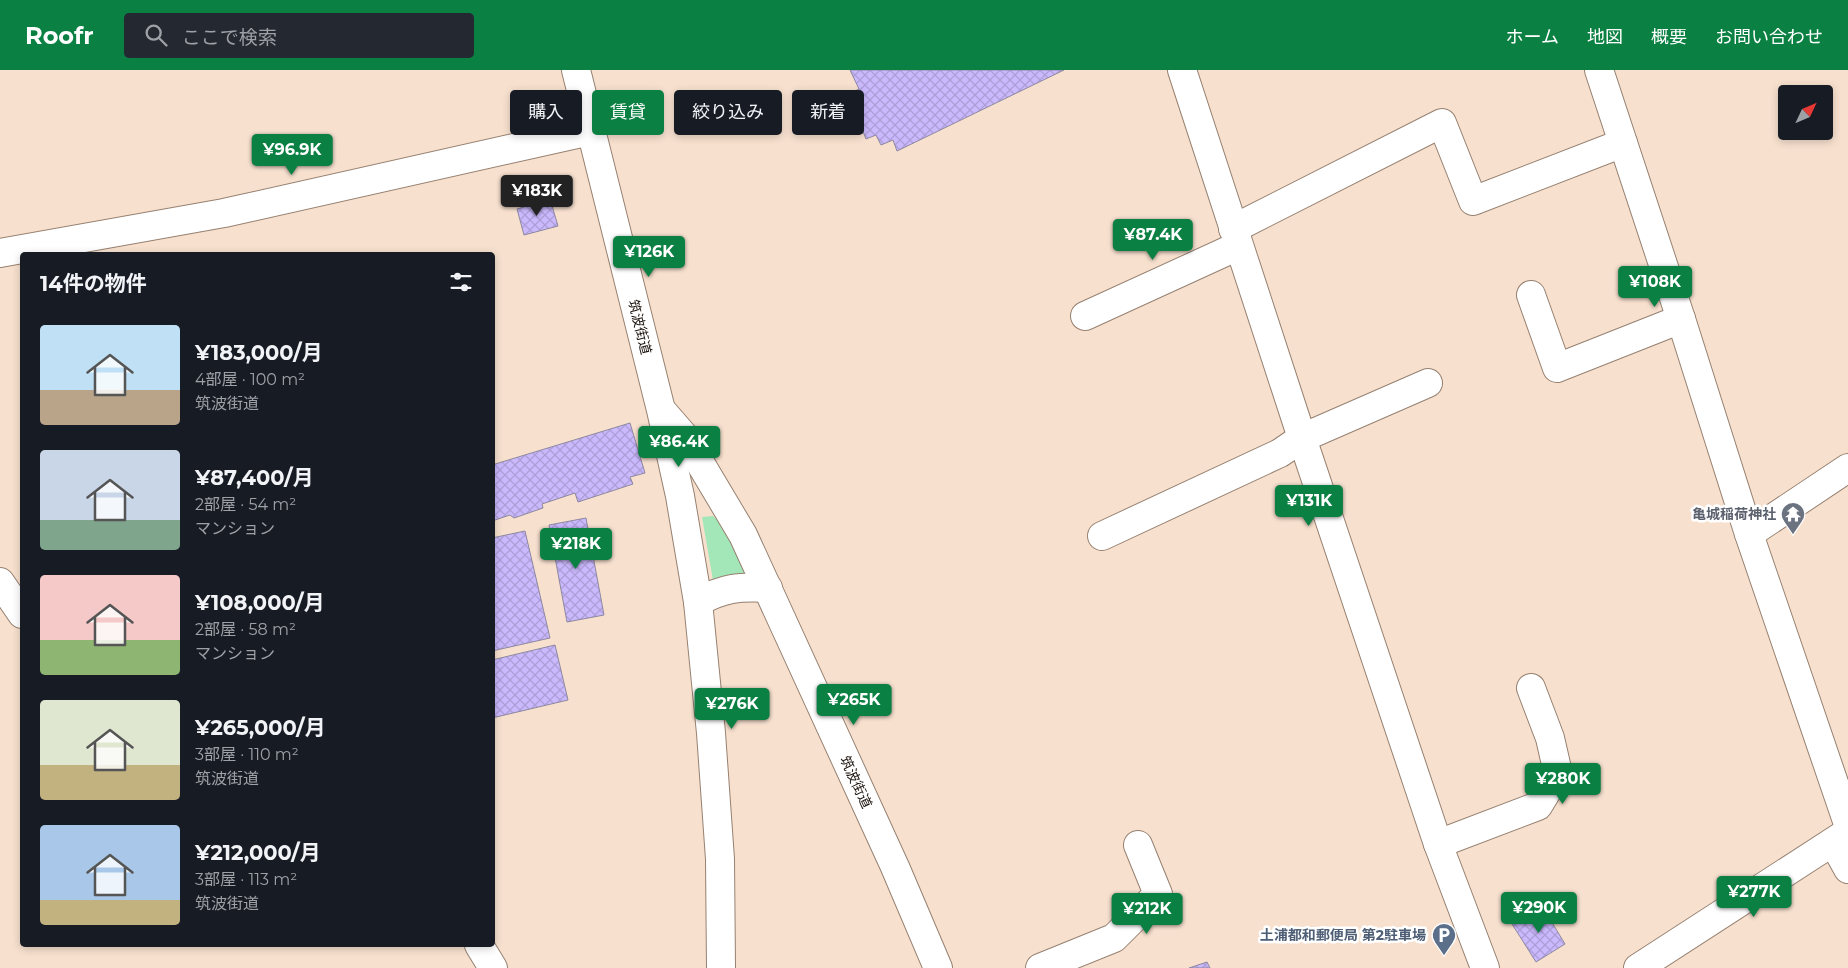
<!DOCTYPE html>
<html lang="ja">
<meta charset="utf-8">
<style>
body{margin:0;font-family:Montserrat,"Noto Sans JP",sans-serif;background:#242831;color:#f1f3f6;height:100vh;display:flex;flex-direction:column;font-size:19px;white-space:nowrap}
*{box-sizing:border-box;margin:0}
p{font-size:16px;color:#9ea1a6}
.icon{flex:none;width:28px;height:28px;fill:none;stroke:currentColor;stroke-width:2;stroke-linecap:round;stroke-linejoin:round}
.map{position:relative;flex:1;overflow:hidden}
.panel{position:absolute;left:20px;top:182px;width:475px;height:695px;display:flex;flex-direction:column;background:#171b24;border-radius:5px;box-shadow:0 2px 8px #0003}
.panel>*{flex:none}
.top-card{position:absolute;left:510px;top:20px;width:475px;height:45px;display:flex;gap:10px}
.needle{width:32px;rotate:46deg}
.controls{position:absolute;left:1778px;top:15px;display:grid;gap:10px}
.controls a{display:grid;place-items:center;width:55px;height:55px;border-radius:5px;background:#171b24;box-shadow:0 2px 8px #0003;font-size:25px}
.price{position:absolute;translate:-50% -42px;padding:0 11px;border-radius:5px;background:#0b8043;color:#fff;font-size:16px;line-height:32px;filter:drop-shadow(0 1px 2px #0008)}
.price::after{content:'';position:absolute;left:50%;top:30px;width:15px;height:11px;margin-left:-8px;background:inherit;clip-path:polygon(0 0,100% 0,50% 100%)}
.price.active{background:#222;color:#fff}
ul{padding:0;list-style:none}
li{display:flex;align-items:center;gap:15px;height:125px;padding:0 20px}
li span{display:grid;place-items:center;flex:none;width:140px;height:100px;border-radius:5px;color:#555}
li>.icon{margin-inline-start:auto}
span .icon{width:60px;height:60px;fill:#fffc;stroke-width:1}
li b{font-size:21px}
h2{display:flex;justify-content:space-between;align-items:center;height:60px;padding:0 20px;font-size:21px}
.tag{padding:0 18px;border-radius:5px;background:#171b24;box-shadow:0 2px 8px #0003;font-size:18px;line-height:45px}
.tag.active{background:#0b8043;color:#fff}
header{display:flex;align-items:center;gap:30px;box-sizing:border-box;height:70px;padding:0 25px;background:#0b8043;color:#fff}
header strong{font-size:24px}
nav{display:flex;gap:28px;margin-inline-start:auto;font-size:18px}
.search{width:350px;height:45px;background:#242831;display:flex;align-items:center;gap:12px;box-sizing:border-box;padding:0 18px;border-radius:5px;color:#9ea1a6;font-size:19px}
.map>svg:first-child{display:block}
</style>
<header>
<strong>Roofr</strong>
<div class="search"><svg class="icon" aria-label="search" viewBox="0 0 24 24"><circle cx="10" cy="10" r="6"/><path d="M15 15l6 6"/></svg>ここで検索</div>
<nav><a>ホーム</a><a>地図</a><a>概要</a><a>お問い合わせ</a></nav>
</header>
<div class="map">
<svg width="1848" height="898" viewBox="0 0 1848 898">
<defs>
<pattern id="building-cross-hatch" width="8" height="8" patternUnits="userSpaceOnUse" patternTransform="scale(1.25)"><rect width="8" height="8" fill="#cbb9fe"/><path d="M0 0l8 8M0 8l8-8" fill="none" stroke="#ae9ed8"/></pattern>
</defs>
<rect width="100%" height="100%" fill="#f7e0ce"/>
<polygon fill="#a3e7b8" points="713,446 721,453 752,507 714,516 702,447"/>
<g fill="url(#building-cross-hatch)" stroke="#8d889f">
<polygon points="850,0 1064,0 897,81 893,70 881,75 876,65 866,69 851,32 857,29 853,22 859,19"/>
<polygon points="550,129 558,156 524,165 517,139"/>
<polygon points="630,353 645,403 630,407 633,414 578,432 575,423 542,434 543,438 514,448 510,445 492,451 492,395"/>
<polygon points="586,448 604,545 567,552 549,455"/>
<polygon points="525,461 550,568 492,581 492,468"/>
<polygon points="555,575 568,630 492,648 492,590"/>
<polygon points="1542,836 1565,874 1536,892 1512,854"/>
<polygon points="1207,892 1210,898 1189,898"/>
</g>
<g fill="none" stroke-linecap="round" stroke-linejoin="round">
<g stroke="#968171" stroke-width="30">
<g id="minor">
<polyline points="576,0 661,340 680,426 698,532 711,663 720,789 721,898"/>
<polyline points="1182,0 1302,368 1438,774 1485,898"/>
<polyline points="1599,0 1681,249 1749,464 1848,754"/>
<polyline points="1233,159 1442,53 1473,131 1623,73"/>
<polyline points="0,183 224,143 590,61"/>
<polyline points="1531,225 1557,298 1681,249"/>
<polyline points="1085,246 1238,176"/>
<polyline points="664,343 684,366 743,465 895,797 938,898"/>
<polyline points="1749,464 1848,398"/>
<polyline points="1102,466 1280,383 1302,368 1428,313"/>
<polyline points="0,512 22,544"/>
<path d="M698,532C723,518 740,516 768,518"/>
<polyline points="1833,772 1848,799"/>
<polyline points="1438,774 1538,736 1558,703 1550,668 1531,618"/>
<polyline points="479,875 493,898"/>
<polyline points="1040,898 1114,868 1158,824 1138,775"/>
<polyline points="1638,898 1848,762"/>
</g>
</g>
<use href="#minor" stroke="#fff" stroke-width="28"/>
</g>
<defs>
<g id="temple-pin" transform="scale(1.25)"><path d="M0 17L-7.5 6A9.5 9.5 0 1 1 7.5 6Z" fill="#6b7280" stroke="#fff"/><path d="M0-6L5-2H3V0L6.5 2.5H4V6H1.5V3h-3V6H-4V2.5H-6.5L-3 0V-2H-5Z" fill="#fff"/></g>
<g id="parking-pin" transform="scale(1.25)"><path d="M0 17L-7.5 6A9.5 9.5 0 1 1 7.5 6Z" fill="#5c6f8a" stroke="#fff"/><path d="M-3.5-5.5H1a3.5 3.5 0 0 1 0 7H-1V5.5H-3.5ZM-1-3.4V-.6H.8a1.4 1.4 0 0 0 0-2.8Z" fill="#fff"/></g>
</defs>
<g fill-rule="evenodd">
<use href="#temple-pin" x="1793" y="444"/>
<use href="#parking-pin" x="1444" y="865"/>
</g>
<g text-anchor="middle" dominant-baseline="central" stroke-width="5" stroke-linejoin="round" paint-order="stroke">
<g font-size="14" fill="#1b130d" stroke="#fff">
<text transform="translate(640 257) rotate(76)">筑波街道</text>
<text transform="translate(856 712) rotate(65)">筑波街道</text>
</g>
<g font-size="14" font-weight="bold" fill="#5b616d" stroke="#fff" text-anchor="end">
<text x="1776" y="444">亀城稲荷神社</text>
</g>
<g font-size="14" font-weight="bold" fill="#4e5e75" stroke="#fff" text-anchor="end">
<text x="1426" y="865">土浦都和郵便局 第2駐車場</text>
</g>
</g>
</svg>
<div class="controls">
<a><svg class="needle" viewBox="-14 -14 28 28"><path d="M0-13l5 13h-10z" fill="#e53935"/><path d="M0 13l5-13h-10z" fill="#9ea1a6"/></svg></a>
</div>
<b class="price" style="left:292px;top:106px">¥96.9K</b>
<b class="price active" style="left:537px;top:147px">¥183K</b>
<b class="price" style="left:1153px;top:191px">¥87.4K</b>
<b class="price" style="left:649px;top:208px">¥126K</b>
<b class="price" style="left:1655px;top:238px">¥108K</b>
<b class="price" style="left:679px;top:398px">¥86.4K</b>
<b class="price" style="left:1309px;top:457px">¥131K</b>
<b class="price" style="left:576px;top:500px">¥218K</b>
<b class="price" style="left:854px;top:656px">¥265K</b>
<b class="price" style="left:732px;top:660px">¥276K</b>
<b class="price" style="left:1563px;top:735px">¥280K</b>
<b class="price" style="left:1754px;top:848px">¥277K</b>
<b class="price" style="left:1539px;top:864px">¥290K</b>
<b class="price" style="left:1147px;top:865px">¥212K</b>
<div class="top-card">
<a class="tag">購入</a>
<a class="tag active">賃貸</a>
<a class="tag">絞り込み</a>
<a class="tag">新着</a>
</div>
<section class="panel">
<h2>14件の物件<svg class="icon" aria-label="filters" viewBox="0 0 24 24"><path d="M4 7h16M4 17h16"/><circle cx="9" cy="7" r="2"/><circle cx="15" cy="17" r="2"/></svg></h2>
<ul>
<li><span style="background:linear-gradient(#bfe0f5 65%,#b9a48a 0)"><svg class="icon" aria-label="home" viewBox="0 0 24 24"><path d="M3 11l9-7 9 7M6 9v11h12V9"/></svg></span><div><b>¥183,000/月</b><p>4部屋 · 100 m²</p><p>筑波街道</p></div></li>
<li><span style="background:linear-gradient(#c9d6e8 70%,#7fa58c 0)"><svg class="icon" aria-label="home" viewBox="0 0 24 24"><path d="M3 11l9-7 9 7M6 9v11h12V9"/></svg></span><div><b>¥87,400/月</b><p>2部屋 · 54 m²</p><p>マンション</p></div></li>
<li><span style="background:linear-gradient(#f6c9c9 65%,#8fb573 0)"><svg class="icon" aria-label="home" viewBox="0 0 24 24"><path d="M3 11l9-7 9 7M6 9v11h12V9"/></svg></span><div><b>¥108,000/月</b><p>2部屋 · 58 m²</p><p>マンション</p></div></li>
<li><span style="background:linear-gradient(#dfe7d0 65%,#c2b280 0)"><svg class="icon" aria-label="home" viewBox="0 0 24 24"><path d="M3 11l9-7 9 7M6 9v11h12V9"/></svg></span><div><b>¥265,000/月</b><p>3部屋 · 110 m²</p><p>筑波街道</p></div></li>
<li><span style="background:linear-gradient(#a9c7e8 75%,#c2b280 0)"><svg class="icon" aria-label="home" viewBox="0 0 24 24"><path d="M3 11l9-7 9 7M6 9v11h12V9"/></svg></span><div><b>¥212,000/月</b><p>3部屋 · 113 m²</p><p>筑波街道</p></div></li>
</ul>
</section>
</div>
